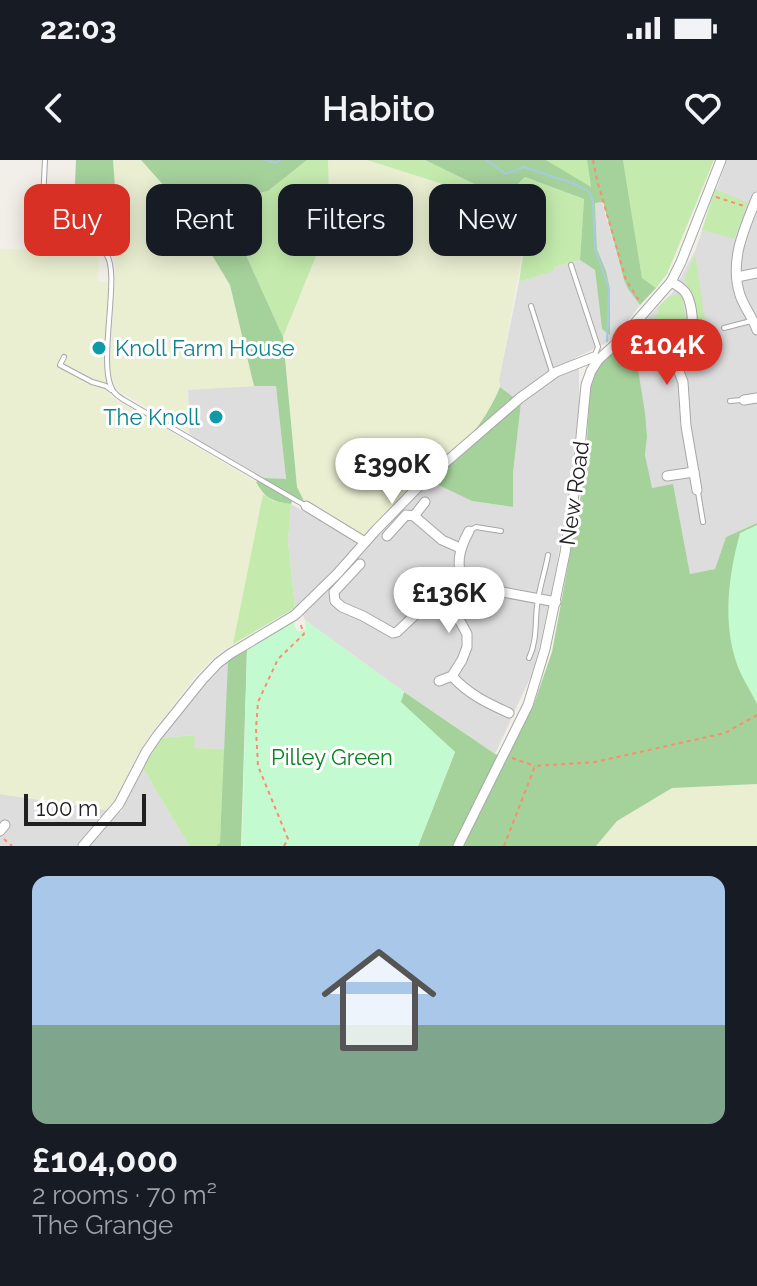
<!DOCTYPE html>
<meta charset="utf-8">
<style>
body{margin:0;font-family:Raleway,sans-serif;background:#20242c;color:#f1f3f6;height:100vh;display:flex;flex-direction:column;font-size:30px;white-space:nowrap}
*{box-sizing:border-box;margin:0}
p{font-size:26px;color:#9ea1a6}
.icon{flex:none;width:44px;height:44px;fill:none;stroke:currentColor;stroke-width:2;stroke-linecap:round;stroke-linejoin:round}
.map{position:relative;height:686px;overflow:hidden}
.panel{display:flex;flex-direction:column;background:#171b24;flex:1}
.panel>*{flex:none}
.top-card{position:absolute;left:24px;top:24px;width:710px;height:72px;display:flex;gap:16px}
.scale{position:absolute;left:24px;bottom:20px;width:122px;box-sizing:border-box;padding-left:8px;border:4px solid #202020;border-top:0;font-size:22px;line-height:28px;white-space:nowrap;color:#202020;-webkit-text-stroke:6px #fff;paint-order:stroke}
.price{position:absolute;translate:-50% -68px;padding:0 18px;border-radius:28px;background:#fff;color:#222;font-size:26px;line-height:52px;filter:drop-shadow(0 2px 4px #0008)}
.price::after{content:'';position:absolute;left:50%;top:48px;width:24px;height:18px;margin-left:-12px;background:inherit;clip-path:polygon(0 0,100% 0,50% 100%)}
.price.active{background:#d93025;color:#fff}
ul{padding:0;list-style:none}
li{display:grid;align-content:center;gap:16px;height:424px;padding:0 32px}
li span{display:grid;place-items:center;height:248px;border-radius:16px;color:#555}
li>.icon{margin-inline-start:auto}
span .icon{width:144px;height:144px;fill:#fffc;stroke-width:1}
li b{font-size:34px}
.chip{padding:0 28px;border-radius:16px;background:#171b24;box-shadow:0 4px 20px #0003;font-size:28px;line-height:72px}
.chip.active{background:#d93025;color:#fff}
.status{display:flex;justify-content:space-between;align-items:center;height:56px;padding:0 40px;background:#171b24;direction:ltr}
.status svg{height:22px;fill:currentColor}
header{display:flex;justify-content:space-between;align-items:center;height:104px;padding:0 32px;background:#171b24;font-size:36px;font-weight:600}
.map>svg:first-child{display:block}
</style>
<div class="status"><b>22:03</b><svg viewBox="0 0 49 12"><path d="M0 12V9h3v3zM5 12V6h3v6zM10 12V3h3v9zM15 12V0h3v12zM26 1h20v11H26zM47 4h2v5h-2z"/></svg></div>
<header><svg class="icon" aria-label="back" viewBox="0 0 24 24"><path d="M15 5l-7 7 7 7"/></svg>Habito<svg class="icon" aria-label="heart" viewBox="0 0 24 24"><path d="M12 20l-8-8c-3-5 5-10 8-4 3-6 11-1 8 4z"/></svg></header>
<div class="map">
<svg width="757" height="686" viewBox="0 0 757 686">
<rect width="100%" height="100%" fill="#f1efe7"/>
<g fill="#dedddd">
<polygon points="727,0 757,0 757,363 726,377 715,409 690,414 673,325 651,328 645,295 647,277 637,203 628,186 642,163 672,133 695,91"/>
<polygon points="602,42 624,120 628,129 640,145 618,174 608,182 575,198 579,209 579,246 571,314 556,410 540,484 531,516 495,594 404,532 305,460 302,453 430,321 472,341 513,347 513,313 521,243 500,227 499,220 519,122 553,111 554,107 580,100 595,110 602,169 606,111 597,89 595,43"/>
<polygon points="276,225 286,320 264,318 197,280 189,273 188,229"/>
<polygon points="291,344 358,383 310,436 295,448 288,382"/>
<polygon points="228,501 226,589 194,588 194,575 161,578 207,520"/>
<polygon points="143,608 189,686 0,686 0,634 121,652"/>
</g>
<g fill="#eaefd2">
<polygon points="113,0 141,0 183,47 230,125 254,226 188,230 189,273 114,228 110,205 116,92 115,27"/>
<polygon points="328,0 367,0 530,52 499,220 500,227 491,249 472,275 419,320 364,375 304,341 297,327 283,177 316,96 329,35"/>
<polygon points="0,89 96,91 99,94 98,121 108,122 106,207 108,223 105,229 110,236 256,322 263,334 233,484 214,497 196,515 151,574 132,605 118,637 107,650 0,634"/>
<polygon points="757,624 757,686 596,686 617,661 672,628"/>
</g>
<g fill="#c4ebad">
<polygon points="307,0 328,0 329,35 316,96 283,177 222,42 268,31"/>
<polygon points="367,0 425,0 503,38 525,17 584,39 580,100 554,107 554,111 519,122 530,52"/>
<polygon points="546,0 587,0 591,28"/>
<polygon points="623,0 714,0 667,114 656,128 642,118"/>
<polygon points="715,29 748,43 734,79 702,70"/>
<path d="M695,95L706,166L698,167C695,151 694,133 684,120Z"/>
<polygon points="678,134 682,137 686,162 681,171 669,172 653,158 659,152 657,148 668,137"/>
<polygon points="263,334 273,341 291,344 288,382 295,448 233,484"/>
<polygon points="195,575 194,588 226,589 220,684 216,686 189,686 143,608 161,578"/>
</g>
<g fill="#a5d19b">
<polygon points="76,0 113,0 115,27 75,24"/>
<path d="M141,0H307L268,31L222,42L283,177L297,327L304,341L294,337L291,344C271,341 266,339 256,322L264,318L286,319L276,226H254L230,125L183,47Z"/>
<polygon points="425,0 546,0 591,27 587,0 623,0 642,118 656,128 640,145 628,129 624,120 603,42 595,43 597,89 606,111 610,129 610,175 602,169 595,110 580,100 584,39 525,17 503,38"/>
<polygon points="642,163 628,185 637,203 645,253 647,277 645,295 652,328 673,324 690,414 715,409 726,377 757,363 757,624 672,628 617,661 596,686 418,686 455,592 400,542 404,532 495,594 506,597 533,547 552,492 585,313 590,228 595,213 602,202"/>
<path d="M500,227L521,243L513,313V347L472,341L430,321C458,291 484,266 500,227Z"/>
<polygon points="247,490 241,686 216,686 220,683 228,501"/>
</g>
<g fill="#c4facf">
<path d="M757,365V544C750,529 739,514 735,498C723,457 729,414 740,373Z"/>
<polygon points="305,460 404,532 401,542 455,592 418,686 242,686 247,490 293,461 297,471 306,470"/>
</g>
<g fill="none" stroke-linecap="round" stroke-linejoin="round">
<g stroke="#a7ccdf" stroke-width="2">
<polyline points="265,0 276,3 280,0"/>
<polyline points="486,0 506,14 524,7 575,24 589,32 593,42 595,88 609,129 607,181"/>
</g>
<g stroke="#a7a7a7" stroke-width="6">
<g id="lane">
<path d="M45,0L41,80C59,95 88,78 105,93C123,109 95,208 114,232C117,236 121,238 124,240L306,346"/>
<polyline points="89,63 90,88"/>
<polyline points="571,105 598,187 594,197"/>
<polyline points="531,146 552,212"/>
<polyline points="724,168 751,161"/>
<polyline points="64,197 60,205 92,222 106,226 111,230"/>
<polyline points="730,241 742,240"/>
<polyline points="698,332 703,362"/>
<polyline points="471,370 476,367 501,371"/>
<path d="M529,498C537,481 535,464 537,446C539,429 545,412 548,395"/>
</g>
</g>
<g stroke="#a7a7a7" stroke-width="11">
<g id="street">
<path d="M757,37C744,69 729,101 740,135C744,147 753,158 757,170"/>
<polyline points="737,117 757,113"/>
<path d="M671,122C677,125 684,129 687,135C692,146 695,167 689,177L678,179L674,195L676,204L683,222L686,266L697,330"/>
<polyline points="744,240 757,238"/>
<polyline points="667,316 694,312"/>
<polyline points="425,342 414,356 442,380 460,388"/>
<polyline points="306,346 365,382"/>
<polyline points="387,376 406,355 414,356"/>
<polyline points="360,404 334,432 335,441 342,447 363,456 393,473 397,472 434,437 461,427 481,428 556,442"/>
<path d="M461,427C458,402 457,393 469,371"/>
<path d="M452,516C468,534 487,543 509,553"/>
<polyline points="439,521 452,516 462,500 467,487 467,474 445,434"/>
<polyline points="0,671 5,665"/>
<polyline points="83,686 119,644 146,592 157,576 202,520 218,503 230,494 295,455 337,414 376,370 424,321 520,238 556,212 594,197 598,200"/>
<polyline points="458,686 528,545 545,489 565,393 578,308 586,225 591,211 598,200 621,179 671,122 681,102 721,0"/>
</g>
</g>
<g stroke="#fc8c6d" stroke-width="2" stroke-dasharray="4 4" stroke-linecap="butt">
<polyline points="593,0 597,20 626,120 640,142"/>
<polyline points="716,37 744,46"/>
<polyline points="512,598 535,606"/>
<polyline points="4,679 12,686"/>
<polyline points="284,686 288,679 258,606 256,569 258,542 278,499 304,474 300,463"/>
<polyline points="504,686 535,606 595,602 725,573 757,555"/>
</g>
<use href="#lane" stroke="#fff" stroke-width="4"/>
<use href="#street" stroke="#fff" stroke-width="9"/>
</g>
<g fill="#0f9aa8" stroke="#fff" stroke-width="3">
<circle cx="99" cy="188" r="8"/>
<circle cx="216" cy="257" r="8"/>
</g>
<g text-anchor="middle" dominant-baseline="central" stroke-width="6" stroke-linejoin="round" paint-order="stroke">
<g font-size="22" fill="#0d838f" stroke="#fff" text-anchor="start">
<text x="115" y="188">Knoll Farm House</text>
<text x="200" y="257" text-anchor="end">The Knoll</text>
</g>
<g font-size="22" fill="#202020" stroke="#fff">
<text transform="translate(574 333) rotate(-82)">New Road</text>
</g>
<g font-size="22" fill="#0a8222" stroke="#fff">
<text x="332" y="597">Pilley Green</text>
</g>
</g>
</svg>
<div class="scale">100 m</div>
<b class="price active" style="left:667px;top:227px">£104K</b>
<b class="price" style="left:392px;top:346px">£390K</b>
<b class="price" style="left:449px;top:475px">£136K</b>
<div class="top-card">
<a class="chip active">Buy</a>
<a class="chip">Rent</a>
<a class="chip">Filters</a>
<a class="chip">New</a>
</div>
</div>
<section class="panel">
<ul>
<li><span style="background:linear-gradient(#a9c7e8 60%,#7fa58c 0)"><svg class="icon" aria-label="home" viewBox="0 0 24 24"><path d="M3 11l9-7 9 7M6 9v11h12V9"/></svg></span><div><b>£104,000</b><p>2 rooms · 70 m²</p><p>The Grange</p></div></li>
</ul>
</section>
